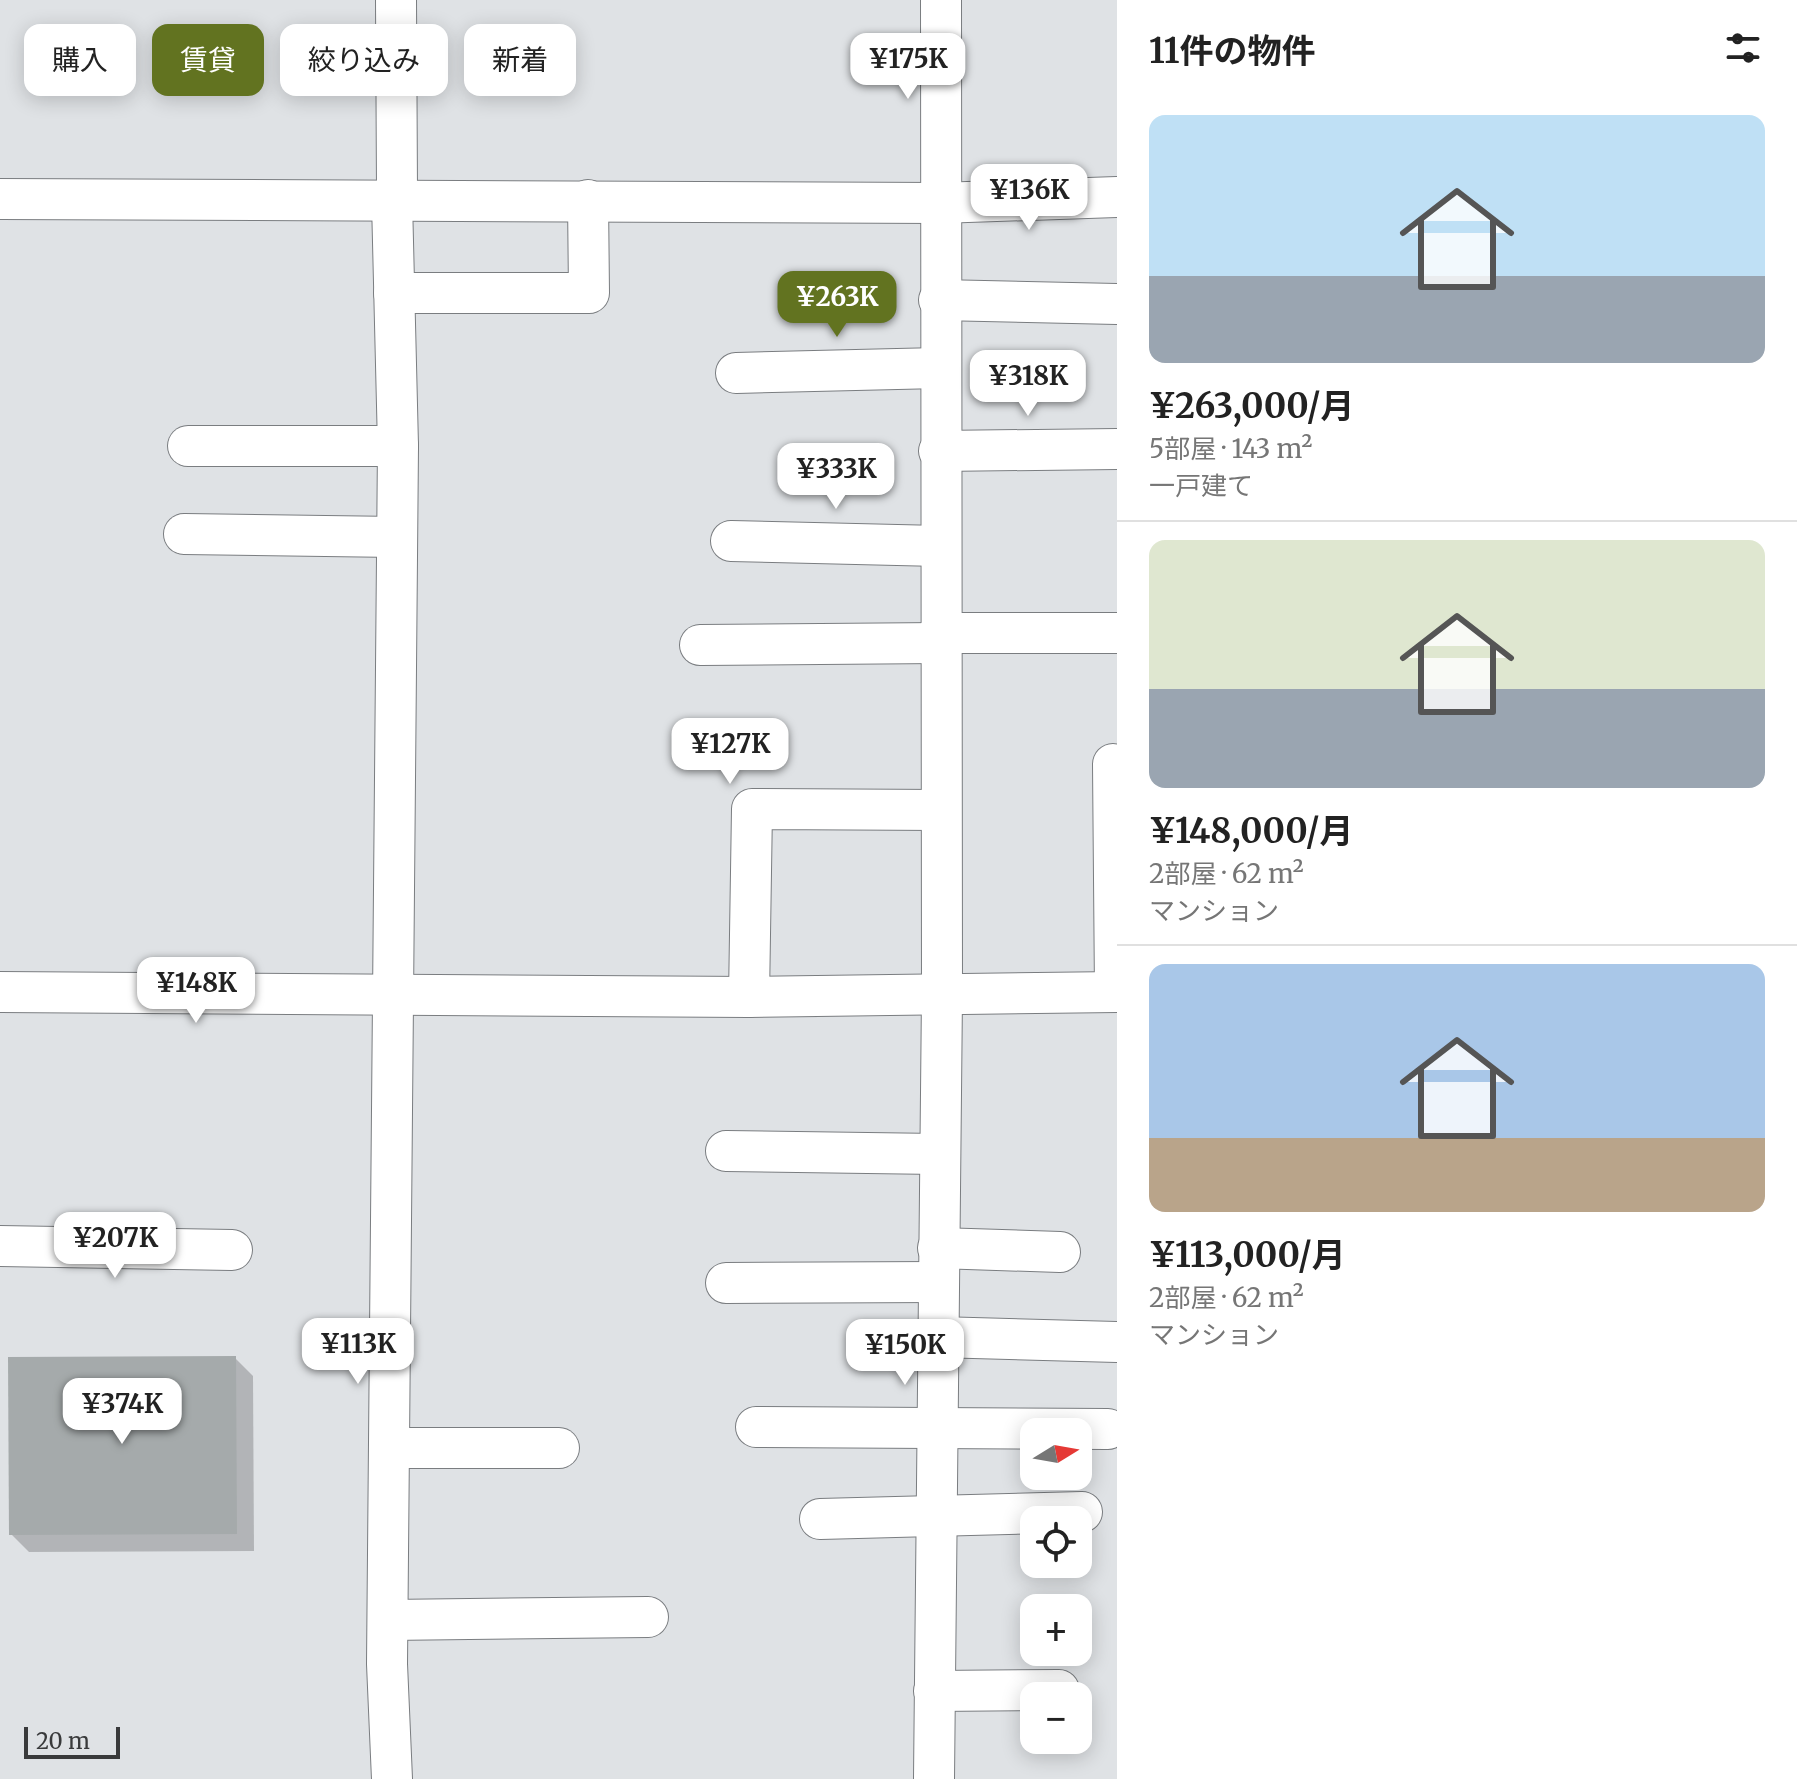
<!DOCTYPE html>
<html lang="ja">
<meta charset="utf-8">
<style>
body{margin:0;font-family:Merriweather,"Noto Sans JP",serif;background:#f6f6f6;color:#222;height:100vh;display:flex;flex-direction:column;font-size:30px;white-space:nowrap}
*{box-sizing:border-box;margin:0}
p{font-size:26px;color:#767676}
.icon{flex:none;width:44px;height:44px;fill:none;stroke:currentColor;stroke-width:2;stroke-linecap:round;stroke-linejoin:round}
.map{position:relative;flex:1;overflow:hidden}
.drawer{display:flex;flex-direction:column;background:#fff;width:680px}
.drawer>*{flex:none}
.top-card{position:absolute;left:24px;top:24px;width:760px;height:72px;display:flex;gap:16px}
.needle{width:52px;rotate:79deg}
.controls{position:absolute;left:1020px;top:1418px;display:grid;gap:16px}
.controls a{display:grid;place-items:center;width:72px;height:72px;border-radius:16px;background:#fff;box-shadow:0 4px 20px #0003;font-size:40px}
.scale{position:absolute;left:24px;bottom:20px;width:96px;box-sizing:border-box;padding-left:8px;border:4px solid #393a3b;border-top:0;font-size:22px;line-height:28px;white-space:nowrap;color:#393a3b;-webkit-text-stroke:6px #dfe2e5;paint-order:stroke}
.price{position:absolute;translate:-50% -68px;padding:0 18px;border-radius:16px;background:#fff;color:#222;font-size:26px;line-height:52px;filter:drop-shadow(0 2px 4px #0008)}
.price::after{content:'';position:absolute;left:50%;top:48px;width:24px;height:18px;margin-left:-12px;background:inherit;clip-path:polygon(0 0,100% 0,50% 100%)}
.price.selected{background:#627320;color:#fff}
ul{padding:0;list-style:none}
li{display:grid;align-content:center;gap:16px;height:424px;padding:0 32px}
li+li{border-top:2px solid #e0e0e0}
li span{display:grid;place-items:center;height:248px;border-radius:16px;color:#555}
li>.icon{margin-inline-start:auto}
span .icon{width:144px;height:144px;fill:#fffc;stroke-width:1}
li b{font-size:34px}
h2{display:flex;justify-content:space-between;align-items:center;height:96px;padding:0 32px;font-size:34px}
.pill{padding:0 28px;border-radius:16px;background:#fff;box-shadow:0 4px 20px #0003;font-size:28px;line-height:72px}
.pill.selected{background:#627320;color:#fff}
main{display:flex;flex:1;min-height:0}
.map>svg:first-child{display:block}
</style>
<main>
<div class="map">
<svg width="1117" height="1779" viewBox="0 0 1117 1779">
<rect width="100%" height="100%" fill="#dfe2e5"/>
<polygon fill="#0003" points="235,1358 253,1376 254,1551 29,1552 11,1534"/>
<polygon fill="#a5aaab" points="236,1356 237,1534 9,1535 8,1357"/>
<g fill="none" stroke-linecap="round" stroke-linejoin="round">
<g stroke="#7a7d80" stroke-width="42">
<g id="minor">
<polyline points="0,199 939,203 1117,197"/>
<polyline points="394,293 589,293 588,200"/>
<polyline points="939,300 1117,304"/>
<polyline points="736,373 939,368"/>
<polyline points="188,446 398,446"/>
<polyline points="939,451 1117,449"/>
<polyline points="184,534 397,537"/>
<polyline points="731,541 939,546"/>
<polyline points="939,633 1117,633"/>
<polyline points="700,645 939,643"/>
<polyline points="1113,764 1115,992"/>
<polyline points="0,992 749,997 1117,992"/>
<polyline points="749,997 752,809 940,810"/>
<polyline points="726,1151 938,1154"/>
<polyline points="0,1246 232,1250"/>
<polyline points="938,1248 1060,1252"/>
<polyline points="726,1283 938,1282"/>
<polyline points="937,1337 1117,1342"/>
<polyline points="756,1427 1108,1429"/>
<polyline points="389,1448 559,1448"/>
<polyline points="820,1519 1082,1512"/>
<polyline points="388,1620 648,1617"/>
<polyline points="934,1691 1059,1690"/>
<polyline points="392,1779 387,1664 398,446 392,201 397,190 396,0"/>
<polyline points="934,1779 942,995 941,0"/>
</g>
</g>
<use href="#minor" stroke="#fff" stroke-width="40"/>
</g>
</svg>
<div class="controls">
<a><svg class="needle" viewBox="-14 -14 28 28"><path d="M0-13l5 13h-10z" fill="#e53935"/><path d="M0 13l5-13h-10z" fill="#767676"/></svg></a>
<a><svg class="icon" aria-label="locate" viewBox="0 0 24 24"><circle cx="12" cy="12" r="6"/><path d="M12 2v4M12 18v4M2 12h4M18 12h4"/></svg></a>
<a>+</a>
<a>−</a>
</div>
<div class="scale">20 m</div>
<b class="price" style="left:908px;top:101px">¥175K</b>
<b class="price" style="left:1029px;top:232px">¥136K</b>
<b class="price selected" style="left:837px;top:339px">¥263K</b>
<b class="price" style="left:1028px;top:418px">¥318K</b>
<b class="price" style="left:836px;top:511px">¥333K</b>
<b class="price" style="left:730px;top:786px">¥127K</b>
<b class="price" style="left:196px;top:1025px">¥148K</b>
<b class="price" style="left:115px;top:1280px">¥207K</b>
<b class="price" style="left:358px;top:1386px">¥113K</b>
<b class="price" style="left:905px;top:1387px">¥150K</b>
<b class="price" style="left:122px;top:1446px">¥374K</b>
<div class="top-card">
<a class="pill">購入</a>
<a class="pill selected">賃貸</a>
<a class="pill">絞り込み</a>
<a class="pill">新着</a>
</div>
</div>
<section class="drawer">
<h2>11件の物件<svg class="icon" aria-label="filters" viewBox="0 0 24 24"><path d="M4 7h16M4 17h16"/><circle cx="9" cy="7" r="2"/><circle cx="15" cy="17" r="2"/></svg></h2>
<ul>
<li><span style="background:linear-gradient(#bfe0f5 65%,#9aa5b1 0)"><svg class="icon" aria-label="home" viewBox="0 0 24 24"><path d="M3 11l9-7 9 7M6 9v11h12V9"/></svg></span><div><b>¥263,000/月</b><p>5部屋 · 143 m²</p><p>一戸建て</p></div></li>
<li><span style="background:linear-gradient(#dfe7d0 60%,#9aa5b1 0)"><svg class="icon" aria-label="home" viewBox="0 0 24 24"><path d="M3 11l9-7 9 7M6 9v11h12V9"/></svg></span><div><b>¥148,000/月</b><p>2部屋 · 62 m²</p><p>マンション</p></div></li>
<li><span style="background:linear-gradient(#a9c7e8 70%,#b9a48a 0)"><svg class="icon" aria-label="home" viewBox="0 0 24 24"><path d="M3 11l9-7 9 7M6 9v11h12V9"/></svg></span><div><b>¥113,000/月</b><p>2部屋 · 62 m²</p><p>マンション</p></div></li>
</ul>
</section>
</main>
